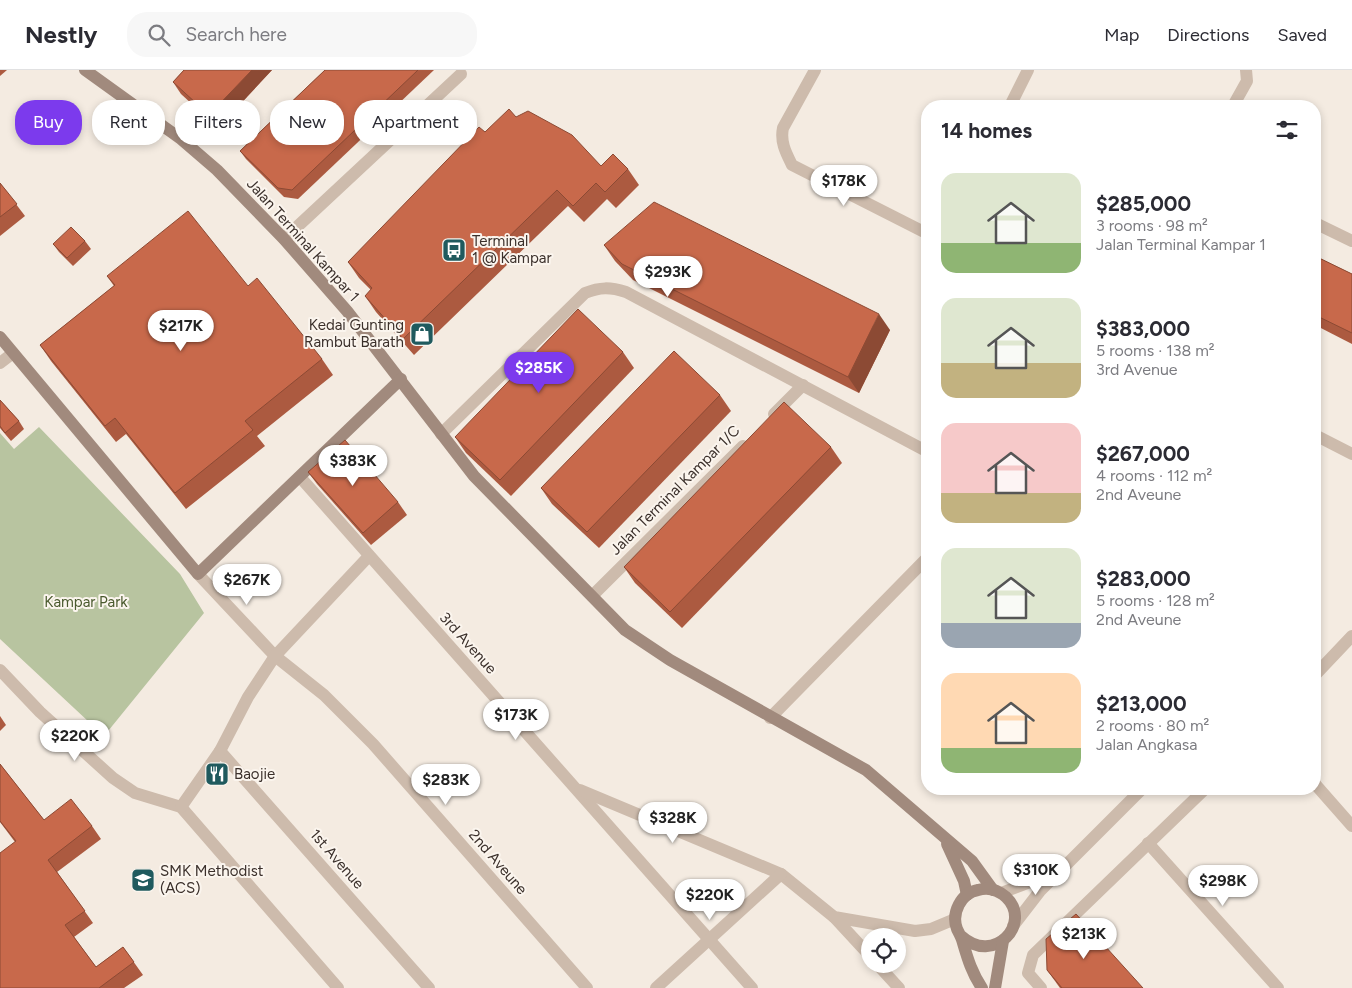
<!DOCTYPE html>
<meta charset="utf-8">
<style>
body{margin:0;font-family:Figtree,sans-serif;background:#f7f7f7;color:#2b2b33;height:100vh;display:flex;flex-direction:column;font-size:19px;white-space:nowrap}
*{box-sizing:border-box;margin:0}
p{font-size:16px;color:#7c7c81}
.icon{flex:none;width:28px;height:28px;fill:none;stroke:currentColor;stroke-width:2;stroke-linecap:round;stroke-linejoin:round}
.map{position:relative;flex:1;overflow:hidden}
.sheet{position:absolute;left:921px;top:30px;width:400px;height:695px;display:flex;flex-direction:column;background:#fff;border-radius:20px;box-shadow:0 2px 8px #0003}
.sheet>*{flex:none}
.banner{position:absolute;left:15px;top:30px;width:475px;height:45px;display:flex;gap:10px}
.tools{position:absolute;left:861px;top:858px;display:grid;gap:10px}
.tools a{display:grid;place-items:center;width:45px;height:45px;border-radius:50%;background:#fff;box-shadow:0 2px 8px #0003;font-size:25px}
.price{position:absolute;translate:-50% -42px;padding:0 11px;border-radius:18px;background:#fff;color:#222;font-size:16px;line-height:32px;filter:drop-shadow(0 1px 2px #0008)}
.price::after{content:'';position:absolute;left:50%;top:30px;width:15px;height:11px;margin-left:-8px;background:inherit;clip-path:polygon(0 0,100% 0,50% 100%)}
.price.selected{background:#7c3aed;color:#fff}
ul{padding:0;list-style:none}
li{display:flex;align-items:center;gap:15px;height:125px;padding:0 20px}
li span{display:grid;place-items:center;flex:none;width:140px;height:100px;border-radius:15px;color:#555}
li>.icon{margin-inline-start:auto}
span .icon{width:60px;height:60px;fill:#fffc;stroke-width:1}
li b{font-size:21px}
h2{display:flex;justify-content:space-between;align-items:center;height:60px;padding:0 20px;font-size:21px}
.pill{padding:0 18px;border-radius:20px;background:#fff;box-shadow:0 2px 8px #0003;font-size:18px;line-height:45px}
.pill.selected{background:#7c3aed;color:#fff}
header{display:flex;align-items:center;gap:30px;box-sizing:border-box;height:70px;padding:0 25px;background:#fff;border-bottom:1px solid #e1e1e2}
header strong{font-size:24px}
nav{display:flex;gap:28px;margin-inline-start:auto;font-size:18px}
.search{width:350px;height:45px;background:#f7f7f7;display:flex;align-items:center;gap:12px;box-sizing:border-box;padding:0 18px;border-radius:20px;color:#7c7c81;font-size:19px}
.map>svg:first-child{display:block}
</style>
<header>
<strong>Nestly</strong>
<div class="search"><svg class="icon" aria-label="search" viewBox="0 0 24 24"><circle cx="10" cy="10" r="6"/><path d="M15 15l6 6"/></svg>Search here</div>
<nav><a>Map</a><a>Directions</a><a>Saved</a></nav>
</header>
<div class="map">
<svg width="1352" height="918" viewBox="0 0 1352 918">
<rect width="100%" height="100%" fill="#f4ebe1"/>
<polygon fill="#b8c4a0" points="39,357 180,504 204,543 104,666 0,569 0,363 14,379"/>
<g fill="none" stroke-linecap="round" stroke-linejoin="round">
<g stroke="#cdbbac" stroke-width="12">
<path d="M815,0L783,58C780,72 786,83 792,95L928,164"/>
<polyline points="1010,36 1028,0"/>
<polyline points="1233,36 1247,11 1246,0"/>
<polyline points="1315,153 1352,171"/>
<polyline points="284,169 461,4"/>
<polyline points="0,293 13,283"/>
<polyline points="774,344 803,315"/>
<path d="M441,364L585,223C600,217 610,217 626,222L928,382"/>
<polyline points="1315,365 1352,384"/>
<polyline points="300,407 752,918"/>
<polyline points="198,504 275,586 324,625 373,674 587,918"/>
<polyline points="592,526 743,376"/>
<polyline points="0,600 40,642 113,708 135,723 181,737 338,918"/>
<polyline points="1315,605 1352,566"/>
<polyline points="770,648 928,487"/>
<polyline points="220,681 429,918"/>
<polyline points="1315,714 1352,756"/>
<polyline points="580,720 781,804 834,847 915,861 931,859 955,849"/>
<polyline points="181,737 220,681 248,627 275,586 369,486"/>
<polyline points="1148,773 1278,918"/>
<polyline points="1001,823 1054,803"/>
<polyline points="834,847 870,886"/>
<polyline points="1013,856 1040,821 1142,719"/>
<polyline points="877,894 899,918"/>
<polyline points="656,918 781,804"/>
<polyline points="1041,918 1028,903 1033,885 1205,719"/>
</g>
<g stroke="#a18a7d" stroke-width="12">
<polyline points="85,0 181,69 217,100 284,169 347,241 474,406 625,560 670,590 866,700 972,791 993,820"/>
<polyline points="0,267 198,504 401,309"/>
<polyline points="947,774 964,811 967,825"/>
<path d="M961,866C994,896 1033,853 1006,827C998,820 988,817 978,820C961,823 951,843 957,859C959,863 962,868 963,873C968,890 972,903 982,918"/>
<polyline points="995,918 1003,871"/>
</g>
</g>
<g fill="#ac5a40">
<polygon points="0,0 7,0 0,6"/>
<polygon points="184,0 272,0 218,58 181,24 173,12"/>
<polygon points="325,0 434,0 298,129 284,127 246,89 240,81"/>
<polygon points="516,47 601,96 628,99 639,115 616,138 607,129 584,152 568,136 414,285 376,242 365,226 371,220 359,208 348,192 485,62"/>
<polygon points="0,113 25,146 0,166"/>
<polygon points="85,171 91,179 73,196 59,182 53,174"/>
<polygon points="604,175 890,260 859,323 633,210 615,191"/>
<polygon points="1315,186 1352,204 1352,274 1315,255"/>
<polygon points="107,206 248,216 322,289 333,305 257,366 265,376 186,439 126,364 116,372 51,291 40,275 114,216"/>
<polygon points="623,282 634,298 511,426 466,383 455,367"/>
<polygon points="720,325 731,341 599,478 552,434 541,418"/>
<polygon points="0,330 19,351 24,359 11,371 0,358"/>
<polygon points="831,377 842,393 682,558 635,513 624,497"/>
<polygon points="308,402 398,432 407,445 371,475 317,414"/>
<polygon points="0,646 6,655 0,661"/>
<polygon points="0,694 44,750 92,756 101,769 57,802 93,853 74,867 96,897 123,877 143,905 124,918 0,918 15,772 0,752"/>
<polygon points="1047,900 1143,918 1060,918"/>
</g>
<g fill="#8c4a34">
<polygon points="252,0 272,0 218,58 209,45"/>
<polygon points="879,244 890,260 859,323 848,307"/>
</g>
<g fill="#c8694b" stroke="#8c4a34">
<polygon points="184,0 252,0 209,45 173,12"/>
<polygon points="325,0 418,0 292,120 278,118 240,81"/>
<polygon points="509,39 516,47 528,41 572,65 601,96 613,84 628,99 605,122 596,113 573,136 557,120 403,269 365,226 372,218 348,192 479,57 485,62"/>
<polygon points="0,113 17,134 0,147"/>
<polygon points="654,132 879,244 848,307 622,194 604,175"/>
<polygon points="188,141 248,216 257,208 322,289 245,351 253,360 175,423 115,348 105,356 40,275 115,215 107,206"/>
<polygon points="71,157 85,171 67,188 53,174"/>
<polygon points="1315,186 1352,204 1352,263 1315,245"/>
<polygon points="578,239 623,282 500,410 455,367"/>
<polygon points="674,281 720,325 587,462 541,418"/>
<polygon points="0,330 19,351 5,363 0,356"/>
<polygon points="784,332 831,377 670,542 624,497"/>
<polygon points="345,370 398,432 363,463 308,402"/>
<polygon points="0,694 44,750 71,729 92,756 48,790 85,841 65,855 96,897 123,877 134,892 99,918 0,918 0,783 16,771 0,751"/>
<polygon points="1076,844 1143,918 1062,918 1047,900 1046,869"/>
</g>
<defs>
<g id="bus-square" transform="scale(1.25)"><rect x="-9" y="-9" width="18" height="18" rx="4" fill="#1f5a5e" stroke="#fbf5ee"/><path d="M-5-6H5V4H4V6H2V4H-2V6H-4V4H-5ZM-3.5-4V0h7V-4ZM-3.5 1.2v1.5H-2V1.2ZM2 1.2v1.5H3.5V1.2Z" fill="#fff"/></g>
<g id="shop-square" transform="scale(1.25)"><rect x="-9" y="-9" width="18" height="18" rx="4" fill="#1f5a5e" stroke="#fbf5ee"/><path d="M-5-2.5h2.3a2.7 3.5 0 0 1 5.4 0H5L5.5 6h-11ZM-1.5-2.5h3a1.5 2.3 0 0 0-3 0Z" fill="#fff"/></g>
<g id="restaurant-square" transform="scale(1.25)"><rect x="-9" y="-9" width="18" height="18" rx="4" fill="#1f5a5e" stroke="#fbf5ee"/><path d="M-5-6h1v4h1v-4h1v4h1v-4h1v5L-1.5 .5V6h-2V.5L-5-1ZM5-6V6H3V1.5H1.5Q1.5-4 5-6Z" fill="#fff"/></g>
<g id="school-square" transform="scale(1.25)"><rect x="-9" y="-9" width="18" height="18" rx="4" fill="#1f5a5e" stroke="#fbf5ee"/><path d="M0-5L7-2L0 1L-7-2ZM-4 1L0 2.5L4 1V4Q0 6-4 4Z" fill="#fff"/></g>
</defs>
<g fill-rule="evenodd">
<use href="#bus-square" x="454" y="180"/>
<use href="#shop-square" x="422" y="264"/>
<use href="#restaurant-square" x="217" y="704"/>
<use href="#school-square" x="143" y="810"/>
</g>
<g text-anchor="middle" dominant-baseline="central" stroke-width="4" stroke-linejoin="round" paint-order="stroke">
<g font-size="15" fill="#3b302b" stroke="#fbf5ee">
<text transform="translate(303 170) rotate(48)">Jalan Terminal Kampar 1</text>
<text transform="translate(675 420) rotate(-45)">Jalan Terminal Kampar 1/C</text>
<text transform="translate(468 573) rotate(48)">3rd Avenue</text>
<text transform="translate(337 789) rotate(49)">1st Avenue</text>
<text transform="translate(498 792) rotate(49)">2nd Aveune</text>
</g>
<g font-size="15" fill="#3b302b" stroke="#fbf5ee" text-anchor="start">
<text x="472" y="171">Terminal<tspan x="472" dy="17">1 @ Kampar</tspan></text>
<text x="404" y="255" text-anchor="end">Kedai Gunting<tspan x="404" dy="17">Rambut Barath</tspan></text>
<text x="234" y="704">Baojie</text>
<text x="160" y="801">SMK Methodist<tspan x="160" dy="17">(ACS)</tspan></text>
</g>
<g font-size="15" fill="#4a5a2e" stroke="#fbf5ee">
<text x="86" y="532">Kampar Park</text>
</g>
</g>
</svg>
<div class="tools">
<a><svg class="icon" aria-label="locate" viewBox="0 0 24 24"><circle cx="12" cy="12" r="6"/><path d="M12 2v4M12 18v4M2 12h4M18 12h4"/></svg></a>
</div>
<b class="price" style="left:844px;top:137px">$178K</b>
<b class="price" style="left:668px;top:228px">$293K</b>
<b class="price" style="left:181px;top:282px">$217K</b>
<b class="price selected" style="left:539px;top:324px">$285K</b>
<b class="price" style="left:353px;top:417px">$383K</b>
<b class="price" style="left:247px;top:536px">$267K</b>
<b class="price" style="left:516px;top:671px">$173K</b>
<b class="price" style="left:75px;top:692px">$220K</b>
<b class="price" style="left:446px;top:736px">$283K</b>
<b class="price" style="left:673px;top:774px">$328K</b>
<b class="price" style="left:1036px;top:826px">$310K</b>
<b class="price" style="left:1223px;top:837px">$298K</b>
<b class="price" style="left:710px;top:851px">$220K</b>
<b class="price" style="left:1084px;top:890px">$213K</b>
<div class="banner">
<a class="pill selected">Buy</a>
<a class="pill">Rent</a>
<a class="pill">Filters</a>
<a class="pill">New</a>
<a class="pill">Apartment</a>
</div>
<section class="sheet">
<h2>14 homes<svg class="icon" aria-label="filters" viewBox="0 0 24 24"><path d="M4 7h16M4 17h16"/><circle cx="9" cy="7" r="2"/><circle cx="15" cy="17" r="2"/></svg></h2>
<ul>
<li><span style="background:linear-gradient(#dfe7d0 70%,#8fb573 0)"><svg class="icon" aria-label="home" viewBox="0 0 24 24"><path d="M3 11l9-7 9 7M6 9v11h12V9"/></svg></span><div><b>$285,000</b><p>3 rooms · 98 m²</p><p>Jalan Terminal Kampar 1</p></div></li>
<li><span style="background:linear-gradient(#dfe7d0 65%,#c2b280 0)"><svg class="icon" aria-label="home" viewBox="0 0 24 24"><path d="M3 11l9-7 9 7M6 9v11h12V9"/></svg></span><div><b>$383,000</b><p>5 rooms · 138 m²</p><p>3rd Avenue</p></div></li>
<li><span style="background:linear-gradient(#f6c9c9 70%,#c2b280 0)"><svg class="icon" aria-label="home" viewBox="0 0 24 24"><path d="M3 11l9-7 9 7M6 9v11h12V9"/></svg></span><div><b>$267,000</b><p>4 rooms · 112 m²</p><p>2nd Aveune</p></div></li>
<li><span style="background:linear-gradient(#dfe7d0 75%,#9aa5b1 0)"><svg class="icon" aria-label="home" viewBox="0 0 24 24"><path d="M3 11l9-7 9 7M6 9v11h12V9"/></svg></span><div><b>$283,000</b><p>5 rooms · 128 m²</p><p>2nd Aveune</p></div></li>
<li><span style="background:linear-gradient(#ffd9b3 75%,#8fb573 0)"><svg class="icon" aria-label="home" viewBox="0 0 24 24"><path d="M3 11l9-7 9 7M6 9v11h12V9"/></svg></span><div><b>$213,000</b><p>2 rooms · 80 m²</p><p>Jalan Angkasa</p></div></li>
</ul>
</section>
</div>
